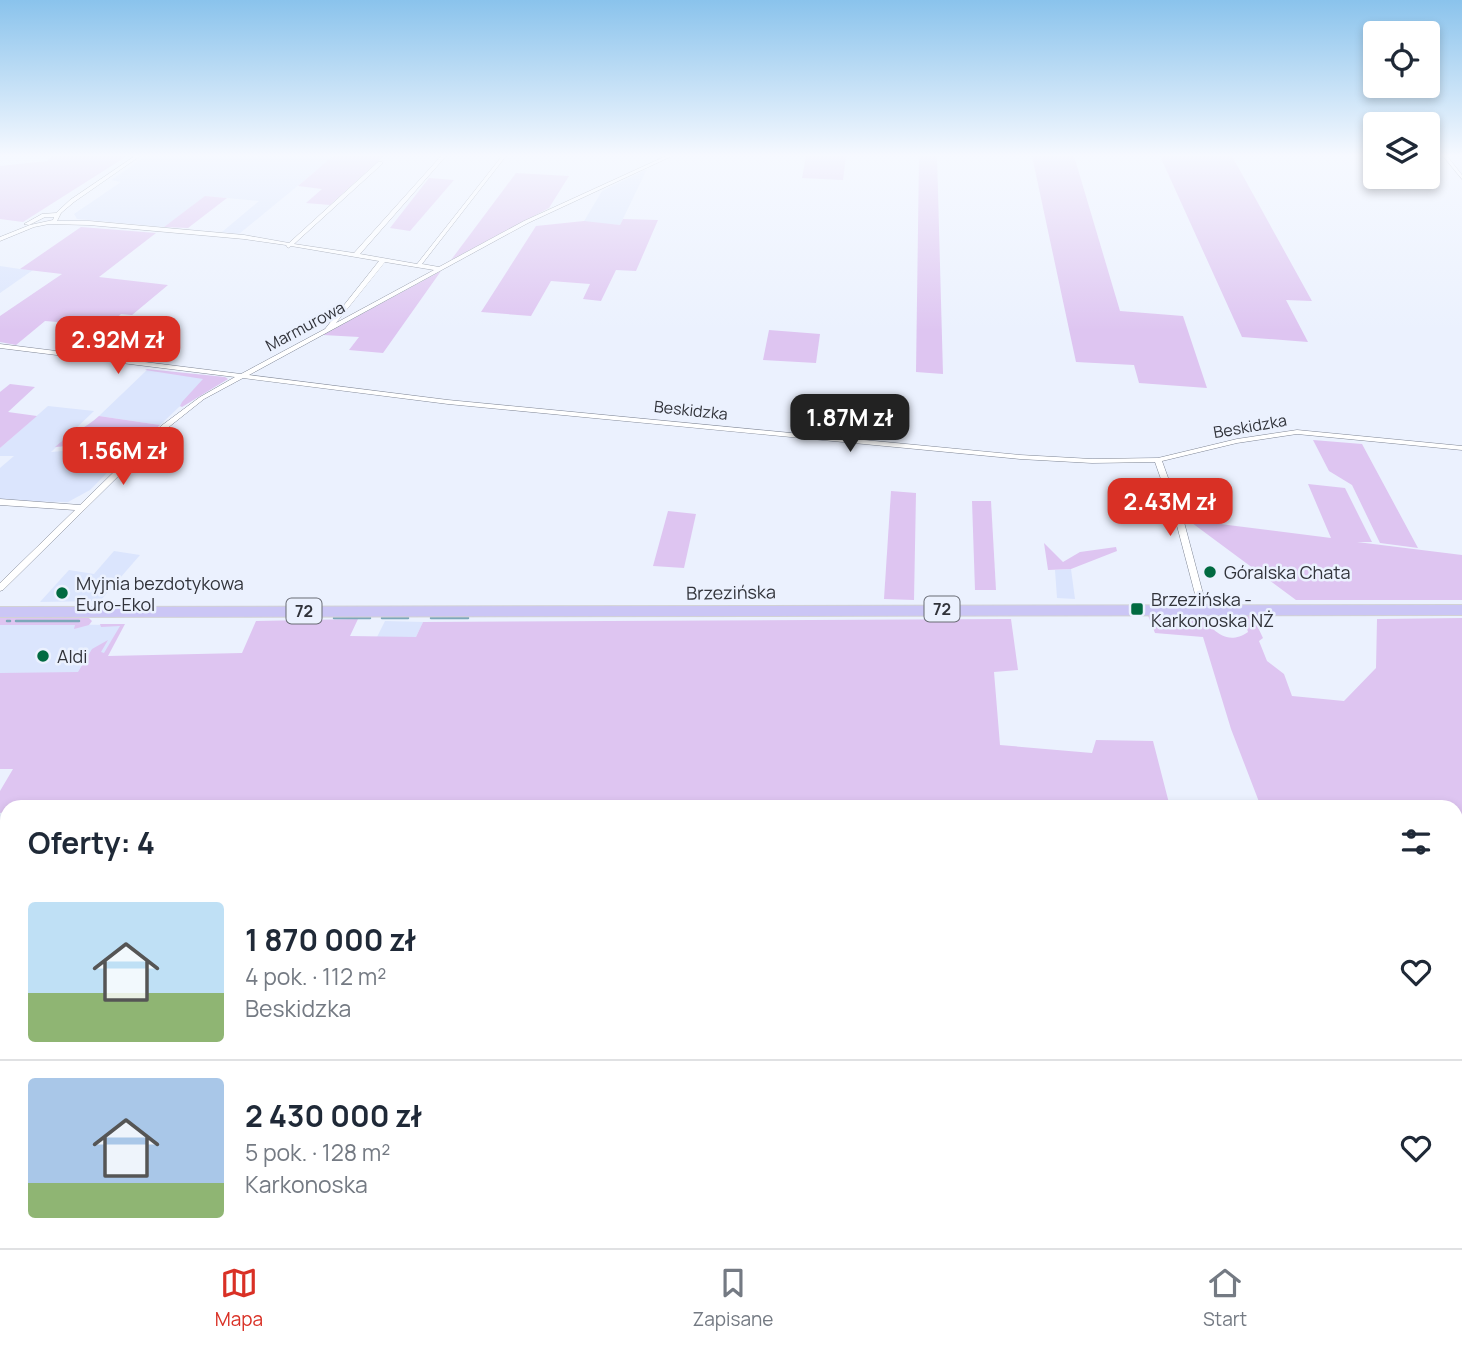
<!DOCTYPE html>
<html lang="pl">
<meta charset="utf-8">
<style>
body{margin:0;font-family:Manrope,sans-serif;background:#f6f6f7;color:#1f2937;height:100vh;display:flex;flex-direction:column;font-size:26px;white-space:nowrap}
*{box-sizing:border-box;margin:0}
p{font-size:23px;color:#747a83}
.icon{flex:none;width:38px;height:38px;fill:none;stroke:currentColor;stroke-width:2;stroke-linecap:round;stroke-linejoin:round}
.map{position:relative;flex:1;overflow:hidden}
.side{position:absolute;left:0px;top:800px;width:1463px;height:450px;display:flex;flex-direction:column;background:#fff;border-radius:21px 21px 0 0;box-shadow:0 4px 10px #0003}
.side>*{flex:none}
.fabs{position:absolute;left:1363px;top:21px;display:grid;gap:14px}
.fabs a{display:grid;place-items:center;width:77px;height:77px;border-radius:7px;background:#fff;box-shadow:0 4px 10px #0003;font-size:35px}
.price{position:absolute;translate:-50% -60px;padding:0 16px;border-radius:14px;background:#d93025;color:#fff;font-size:23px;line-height:46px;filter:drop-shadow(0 2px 4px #0008)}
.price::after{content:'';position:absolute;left:50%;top:42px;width:21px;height:16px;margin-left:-10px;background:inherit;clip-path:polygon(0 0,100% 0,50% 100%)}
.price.current{background:#222;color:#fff}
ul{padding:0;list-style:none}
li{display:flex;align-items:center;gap:21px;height:175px;padding:0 28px}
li+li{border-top:2px solid #e0e1e3}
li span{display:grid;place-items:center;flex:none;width:196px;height:140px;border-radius:7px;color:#555}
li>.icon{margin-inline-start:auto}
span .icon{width:84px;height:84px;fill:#fffc;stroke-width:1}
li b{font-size:30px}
h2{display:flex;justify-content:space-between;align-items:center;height:84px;padding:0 28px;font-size:30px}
.menu{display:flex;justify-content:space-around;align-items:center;height:98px;border-top:2px solid #e0e1e3;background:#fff;font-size:19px;color:#747a83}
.menu a{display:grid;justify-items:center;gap:4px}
.menu .current{color:#d93025}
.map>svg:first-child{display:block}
</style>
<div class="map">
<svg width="1462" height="1248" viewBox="0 0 1462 1248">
<rect width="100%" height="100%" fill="#ebf1fe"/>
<g fill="#dbe5fd">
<polygon points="146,156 334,156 239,234 222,232 259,201 206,196 164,227 77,219 74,214 121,182 111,180"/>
<polygon points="647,169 620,225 583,223 602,191"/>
<polygon points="0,266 20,269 33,270 0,293"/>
<polygon points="147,370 222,379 179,407 160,425 99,416"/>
<polygon points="48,406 94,411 51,452 135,445 90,490 68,502 0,501 0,468 14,456 0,456 0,448"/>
<polygon points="114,551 140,555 100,601 40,602 69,570 94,574"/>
<polygon points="1071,569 1075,599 1057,598 1055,570"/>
<polygon points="385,621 423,622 416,637 377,637"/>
<polygon points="0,624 123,625 91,678 0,678"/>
</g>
<g fill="#dec5f1">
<polygon points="51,156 127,156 23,222 0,219 0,166 47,161"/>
<polygon points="333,156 384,156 330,205 306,203 322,189 298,186"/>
<polygon points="806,156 846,156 843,180 802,178"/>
<polygon points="919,156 937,156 943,374 916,372"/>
<polygon points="1032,156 1074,156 1120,311 1183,316 1207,388 1139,383 1134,365 1076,362"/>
<polygon points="1160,156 1232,156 1312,301 1286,300 1308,342 1242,337"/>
<polygon points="516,173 569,176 549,208 451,260"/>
<polygon points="429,178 454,180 410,231 390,228"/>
<polygon points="205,196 227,198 188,228 164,227"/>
<polygon points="623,219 658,220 636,271 616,270 601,301 583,299 590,284 551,281 531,316 481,312 536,226 584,221 620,225"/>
<polygon points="81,227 156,233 99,277 168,285 132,315 121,314 108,326 45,321 16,345 0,342 0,316 62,274 20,269"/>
<polygon points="441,271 383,353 349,350 359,337 323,335"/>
<polygon points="769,330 820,334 816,363 763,360"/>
<polygon points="147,369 225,377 228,379 182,407 180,406 182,402 203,379 145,370"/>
<polygon points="10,384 35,387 8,412 37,416 0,448 0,392"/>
<path d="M99,416L160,425L143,440L55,447C69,434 85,429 99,416Z"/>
<polygon points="1313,440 1362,444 1418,548 1380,543 1352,485 1329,471"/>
<polygon points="1308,484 1345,488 1372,542 1357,542 1462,555 1462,600 1296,600 1188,520 1331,538"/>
<polygon points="891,491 916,493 914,600 884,599"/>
<polygon points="972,501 991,501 996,590 975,590"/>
<polygon points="668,511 696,514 684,568 653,566"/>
<polygon points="1044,543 1063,562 1080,552 1116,547 1117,551 1071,569 1048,570"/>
<path d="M1147,613L1197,616C1212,624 1223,649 1248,632L1243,615H1300L1253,617L1263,638L1259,641L1267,661L1284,674L1292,696L1344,701L1376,668L1377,619L1462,618V1231L1456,1221V807H1261L1231,729L1203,637L1155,633Z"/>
<polygon points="0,615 89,618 92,621 89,625 74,629 75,625 0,625"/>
<polygon points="358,619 350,636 416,637 423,622 1011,619 1018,670 994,672 1000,745 1092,753 1096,740 1153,741 1170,807 888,807 887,804 7,807 7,812 0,813 0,791 13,769 0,769 0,673 78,672 92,649 108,640 101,652 104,653 120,626 101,627 100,624 125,624 108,656 242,653 256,621"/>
<polygon points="0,1099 7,1099 7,1170 0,1185"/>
<polygon points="251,1243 1193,1242 1194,1248 250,1248"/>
</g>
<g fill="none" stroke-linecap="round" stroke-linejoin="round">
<g stroke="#7da8ba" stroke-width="2.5">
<polyline points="334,618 370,618"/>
<polyline points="382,618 408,618"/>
<polyline points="431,618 468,618"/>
<polyline points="7,621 10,621"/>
<polyline points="16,621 79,621"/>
</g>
<g stroke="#7f8695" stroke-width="1">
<g id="minor">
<path d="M135,156H140L74,202L61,213L57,221H89L244,235L289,243L378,162H382V164L294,244L354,253L441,156H446L360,254L417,264L502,156H506L422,264L439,267L524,221L666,156H672L528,223L249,375L448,400L1020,455L1092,459L1158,458L1237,439L1297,430L1462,446V450L1297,434L1237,443L1162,461L1184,522L1207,609L1203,612L1199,609L1176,522L1155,462L1092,463L1020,459L448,404L243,378L204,399L165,430L3,590L0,591V583L75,510L0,505V499L80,505L161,426L200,397L235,377L0,348V344L241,374L325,329L379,261L291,246L288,248L286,245L244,239L89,225L49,224L34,227L0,241V237L30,225L53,220L54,217H45L29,225L24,224L42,214L56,213L70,200ZM385,262L434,270L336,323Z"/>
<polygon points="1443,156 1447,156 1462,175 1462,179"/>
<path d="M7,1033C7,1042 10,1054 0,1058C0,1049 0,1037 7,1033Z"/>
<rect x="0" y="1208" width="7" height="14"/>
</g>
</g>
<g stroke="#d2d2d4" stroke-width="2">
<polygon id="major" points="1462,605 1462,615 0,617 0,607"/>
</g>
<use href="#minor" fill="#fff" fill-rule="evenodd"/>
<use href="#major" fill="#cbc6f5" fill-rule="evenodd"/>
</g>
<linearGradient id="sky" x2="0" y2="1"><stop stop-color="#8ac3ec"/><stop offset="0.47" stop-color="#f6f9ff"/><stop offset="1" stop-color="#f6f9ff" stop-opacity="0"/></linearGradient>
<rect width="1462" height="331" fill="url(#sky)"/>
<g fill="#016a41" stroke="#ebf1fe" stroke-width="2.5">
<circle cx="1210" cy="572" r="7"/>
<circle cx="62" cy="593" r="7"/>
<rect x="1130" y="602" width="14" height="14" rx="3.5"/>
<circle cx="43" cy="656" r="7"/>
</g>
<g text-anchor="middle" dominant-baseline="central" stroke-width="5" stroke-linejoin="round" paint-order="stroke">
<g font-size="16" fill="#31333a" stroke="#ebf1fe">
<text transform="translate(305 326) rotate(-28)">Marmurowa</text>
<text transform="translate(691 410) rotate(6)">Beskidzka</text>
<text transform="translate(1250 426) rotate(-10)">Beskidzka</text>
</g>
<g fill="#ebf1fe" stroke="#696c75" stroke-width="2">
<rect x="924.5" y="596.5" width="35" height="25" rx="5"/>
<rect x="286.5" y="598.5" width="35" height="25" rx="5"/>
</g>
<g font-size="16" font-weight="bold" fill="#31333a">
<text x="942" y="609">72</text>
<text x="304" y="611">72</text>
</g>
<g font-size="18" fill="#31333a" stroke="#ebf1fe" text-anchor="start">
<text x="1224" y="572">Góralska Chata</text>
<text x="76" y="583">Myjnia bezdotykowa<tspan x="76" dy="21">Euro-Ekol</tspan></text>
<text x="1151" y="599">Brzezińska -<tspan x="1151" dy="21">Karkonoska NŻ</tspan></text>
<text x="57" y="656">Aldi</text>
</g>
<g font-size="18" fill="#31333a" stroke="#ebf1fe">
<text transform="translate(731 592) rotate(-1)">Brzezińska</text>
</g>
</g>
</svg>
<div class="fabs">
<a><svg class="icon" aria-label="locate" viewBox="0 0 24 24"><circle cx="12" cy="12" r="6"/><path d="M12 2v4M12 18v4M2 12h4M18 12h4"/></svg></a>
<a><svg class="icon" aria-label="layers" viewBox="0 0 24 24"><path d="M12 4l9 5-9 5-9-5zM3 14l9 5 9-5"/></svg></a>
</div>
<b class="price" style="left:118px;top:376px">2.92M zł</b>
<b class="price current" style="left:850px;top:454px">1.87M zł</b>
<b class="price" style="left:123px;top:487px">1.56M zł</b>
<b class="price" style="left:1170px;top:538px">2.43M zł</b>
<section class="side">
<h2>Oferty: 4<svg class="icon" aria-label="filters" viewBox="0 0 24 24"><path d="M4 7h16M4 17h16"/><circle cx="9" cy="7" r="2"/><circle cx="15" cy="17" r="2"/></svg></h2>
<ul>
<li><span style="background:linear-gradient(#bfe0f5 65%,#8fb573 0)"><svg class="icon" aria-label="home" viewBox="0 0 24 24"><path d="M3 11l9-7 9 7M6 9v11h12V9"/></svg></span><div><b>1 870 000 zł</b><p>4 pok. · 112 m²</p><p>Beskidzka</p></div><svg class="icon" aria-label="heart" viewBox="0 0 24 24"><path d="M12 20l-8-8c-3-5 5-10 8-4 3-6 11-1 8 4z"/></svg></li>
<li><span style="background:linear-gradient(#a9c7e8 75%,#8fb573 0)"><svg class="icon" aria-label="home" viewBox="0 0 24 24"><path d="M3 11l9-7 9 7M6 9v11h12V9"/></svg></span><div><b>2 430 000 zł</b><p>5 pok. · 128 m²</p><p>Karkonoska</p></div><svg class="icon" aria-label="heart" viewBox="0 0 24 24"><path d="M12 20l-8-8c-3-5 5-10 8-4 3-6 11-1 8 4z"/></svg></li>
</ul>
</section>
</div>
<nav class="menu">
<a class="current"><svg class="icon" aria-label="map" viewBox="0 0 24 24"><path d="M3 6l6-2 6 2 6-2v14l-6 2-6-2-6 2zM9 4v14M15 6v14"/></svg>Mapa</a>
<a><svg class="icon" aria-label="saved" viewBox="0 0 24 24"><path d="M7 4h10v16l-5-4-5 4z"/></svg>Zapisane</a>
<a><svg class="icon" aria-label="home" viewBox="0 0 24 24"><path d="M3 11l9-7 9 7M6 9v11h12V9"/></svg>Start</a>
</nav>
